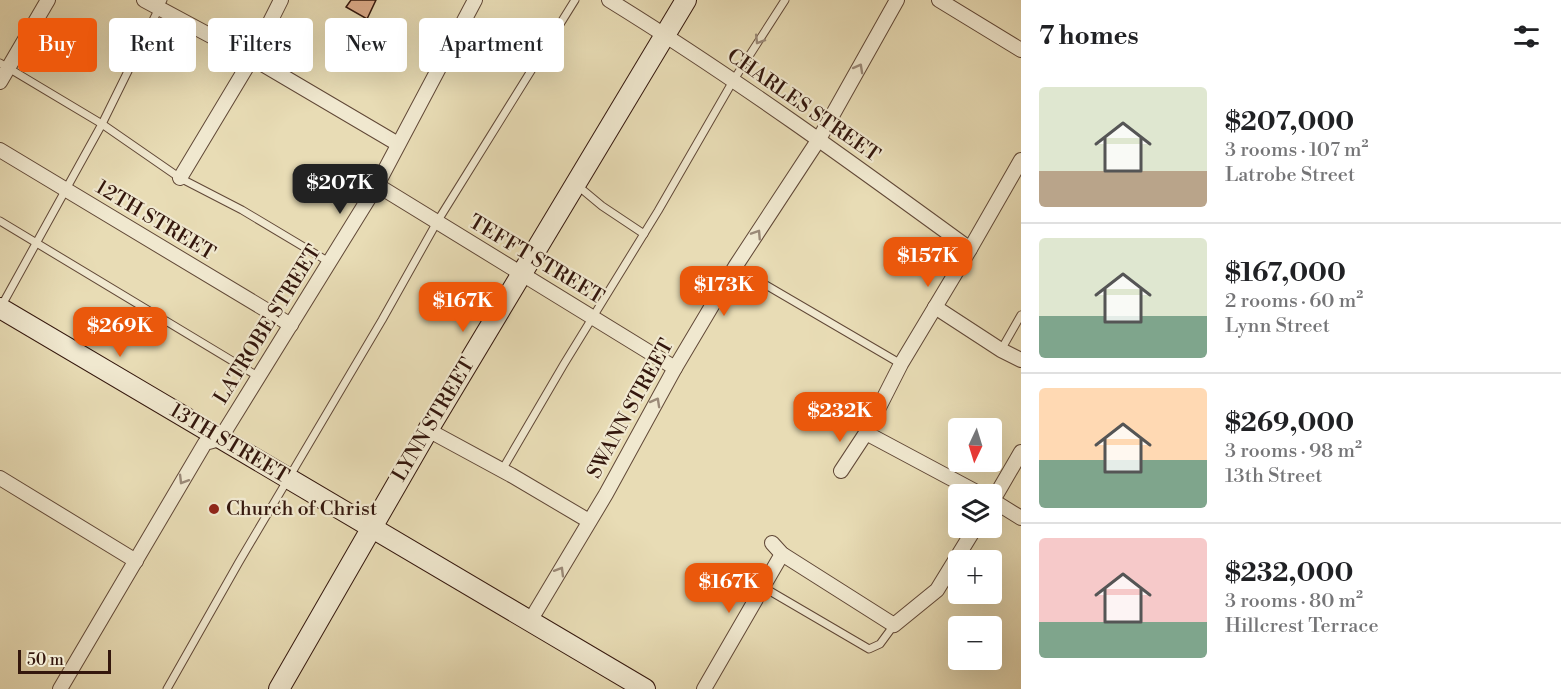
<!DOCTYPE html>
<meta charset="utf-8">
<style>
body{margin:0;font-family:"Libre Bodoni",serif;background:#f2f2f2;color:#202124;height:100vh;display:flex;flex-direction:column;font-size:22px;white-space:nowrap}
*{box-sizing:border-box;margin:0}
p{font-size:20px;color:#757577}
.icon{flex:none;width:33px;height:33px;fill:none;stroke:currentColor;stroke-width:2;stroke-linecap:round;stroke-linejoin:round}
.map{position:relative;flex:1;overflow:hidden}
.details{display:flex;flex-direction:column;background:#fff;width:540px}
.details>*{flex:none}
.hud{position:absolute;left:18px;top:18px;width:570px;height:54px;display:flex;gap:12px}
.needle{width:39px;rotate:184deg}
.controls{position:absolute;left:948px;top:418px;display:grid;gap:12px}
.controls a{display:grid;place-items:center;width:54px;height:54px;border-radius:6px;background:#fff;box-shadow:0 6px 24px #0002;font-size:30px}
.scale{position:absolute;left:18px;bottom:15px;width:93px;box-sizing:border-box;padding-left:6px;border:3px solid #34170d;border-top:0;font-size:16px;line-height:21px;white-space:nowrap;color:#34170d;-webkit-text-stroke:4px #f0e8cf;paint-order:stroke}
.price{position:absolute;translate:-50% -51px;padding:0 14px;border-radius:12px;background:#ea580c;color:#fff;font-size:20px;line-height:39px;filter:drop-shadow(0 2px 3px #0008)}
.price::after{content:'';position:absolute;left:50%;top:36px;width:18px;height:14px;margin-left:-9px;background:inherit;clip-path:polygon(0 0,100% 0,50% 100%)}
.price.current{background:#222;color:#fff}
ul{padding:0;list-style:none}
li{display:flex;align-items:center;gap:18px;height:150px;padding:0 18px}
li+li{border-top:2px solid #e0e0e0}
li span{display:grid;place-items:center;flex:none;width:168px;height:120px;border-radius:6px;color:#555}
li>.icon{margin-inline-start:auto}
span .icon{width:72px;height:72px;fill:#fffc;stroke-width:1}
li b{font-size:26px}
h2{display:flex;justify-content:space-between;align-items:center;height:72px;padding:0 18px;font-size:26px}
.tag{padding:0 21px;border-radius:6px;background:#fff;box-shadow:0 6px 24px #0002;font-size:21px;line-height:54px}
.tag.current{background:#ea580c;color:#fff}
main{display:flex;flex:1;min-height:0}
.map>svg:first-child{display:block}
</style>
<main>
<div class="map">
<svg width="1021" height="689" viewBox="0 0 1021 689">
<rect width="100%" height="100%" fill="#e8dcb5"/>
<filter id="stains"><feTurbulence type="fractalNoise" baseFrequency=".00333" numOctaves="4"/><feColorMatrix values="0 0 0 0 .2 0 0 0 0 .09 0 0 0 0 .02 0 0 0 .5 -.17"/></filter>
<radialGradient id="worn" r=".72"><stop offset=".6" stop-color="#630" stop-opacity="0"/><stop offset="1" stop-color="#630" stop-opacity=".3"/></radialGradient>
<polygon fill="#dead8b" stroke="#34170d" stroke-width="1.5" points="351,0 376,0 367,19 346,7"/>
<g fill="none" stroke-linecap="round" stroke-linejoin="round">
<g stroke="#614837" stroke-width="9">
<g id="lane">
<polyline points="0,63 102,124 180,178 242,210 329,262"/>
<polyline points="578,186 602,206 644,234"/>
<polyline points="0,221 259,377"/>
<polyline points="735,267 901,364"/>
<polyline points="2,305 102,124 163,0"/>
<polyline points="1001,350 1021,315"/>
<polyline points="502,470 564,364 658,211 733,81 785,0"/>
<polyline points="763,587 869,649 880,644 894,625"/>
<polyline points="167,689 239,562 382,320 437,222 575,0"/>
</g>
</g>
<g stroke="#614837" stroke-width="16">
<g id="street">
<polyline points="144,0 252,58 398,144"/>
<path d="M609,0C734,77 852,163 970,249"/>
<polyline points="939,0 1021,50"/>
<polyline points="0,82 48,0"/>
<polyline points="0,150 291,325"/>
<polyline points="180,178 252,58 281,0"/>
<polyline points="377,185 675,368"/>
<polyline points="935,307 1001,350 1021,360"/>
<polyline points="428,430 511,475 589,521"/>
<polyline points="866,433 982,495"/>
<polyline points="841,471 866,433 901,364 970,249 1021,160"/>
<polyline points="0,478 136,561"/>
<polyline points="992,500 1021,518"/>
<polyline points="992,502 1021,452"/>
<polyline points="772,543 782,554 894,625 937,590 975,528"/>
<polyline points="530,621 606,494 675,368 735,267 819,139 897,0"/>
<polyline points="60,689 205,443 220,439 377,185 475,0"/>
<polyline points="704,689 782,554"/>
</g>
</g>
<g stroke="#34170d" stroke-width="22">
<g id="secondary">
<polyline points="0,308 645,689"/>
<polyline points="279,689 428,430 686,0"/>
</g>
</g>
<use href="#lane" stroke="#f0e8cf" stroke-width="7"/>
<use href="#street" stroke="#f0e8cf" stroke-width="14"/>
<use href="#secondary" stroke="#f0e8cf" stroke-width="20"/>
</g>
<defs><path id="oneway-chevron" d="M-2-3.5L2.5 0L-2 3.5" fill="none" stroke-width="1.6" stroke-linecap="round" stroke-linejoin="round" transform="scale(1.5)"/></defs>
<g stroke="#9b8a78">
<use href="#oneway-chevron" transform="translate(759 40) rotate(122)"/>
<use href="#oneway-chevron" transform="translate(859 68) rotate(-61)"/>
<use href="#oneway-chevron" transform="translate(757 234) rotate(-57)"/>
<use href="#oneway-chevron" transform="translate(656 402) rotate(-61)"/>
<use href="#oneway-chevron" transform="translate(183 480) rotate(121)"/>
<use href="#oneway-chevron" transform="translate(560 571) rotate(-59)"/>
</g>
<circle fill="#8f2418" stroke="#f0e8cf" stroke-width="2" cx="214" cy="509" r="6"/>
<g text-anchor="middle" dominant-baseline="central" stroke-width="4.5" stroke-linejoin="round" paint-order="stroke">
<g font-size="20" fill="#34170d" stroke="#f0e8cf">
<text transform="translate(803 106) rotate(35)">CHARLES STREET</text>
<text transform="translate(155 221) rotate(31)">12TH STREET</text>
<text transform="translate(536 260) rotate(31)">TEFFT STREET</text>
<text transform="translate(268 325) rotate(-58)">LATROBE STREET</text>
<text transform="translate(631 409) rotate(-61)">SWANN STREET</text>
<text transform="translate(434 420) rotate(-59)">LYNN STREET</text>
<text transform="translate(229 444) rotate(31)">13TH STREET</text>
</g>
<g font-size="20" fill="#34170d" stroke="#f0e8cf" text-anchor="start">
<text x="226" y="509">Church of Christ</text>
</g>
</g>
<rect width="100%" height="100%" filter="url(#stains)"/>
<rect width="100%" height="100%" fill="url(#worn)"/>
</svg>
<div class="controls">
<a><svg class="needle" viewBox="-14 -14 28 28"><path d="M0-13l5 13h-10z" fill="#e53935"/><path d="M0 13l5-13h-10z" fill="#757577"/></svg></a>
<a><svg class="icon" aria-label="layers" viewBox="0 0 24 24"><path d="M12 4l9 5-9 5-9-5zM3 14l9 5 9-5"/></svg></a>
<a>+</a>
<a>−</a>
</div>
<div class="scale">50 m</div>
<b class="price current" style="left:340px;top:215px">$207K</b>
<b class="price" style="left:928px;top:288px">$157K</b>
<b class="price" style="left:724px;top:317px">$173K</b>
<b class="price" style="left:463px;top:333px">$167K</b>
<b class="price" style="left:120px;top:358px">$269K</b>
<b class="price" style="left:840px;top:443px">$232K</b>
<b class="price" style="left:729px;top:614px">$167K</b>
<div class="hud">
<a class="tag current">Buy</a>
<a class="tag">Rent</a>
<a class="tag">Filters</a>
<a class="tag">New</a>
<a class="tag">Apartment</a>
</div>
</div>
<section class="details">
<h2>7 homes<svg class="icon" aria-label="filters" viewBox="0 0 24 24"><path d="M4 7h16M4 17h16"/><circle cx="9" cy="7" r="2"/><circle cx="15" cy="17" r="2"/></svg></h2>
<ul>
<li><span style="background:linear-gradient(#dfe7d0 70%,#b9a48a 0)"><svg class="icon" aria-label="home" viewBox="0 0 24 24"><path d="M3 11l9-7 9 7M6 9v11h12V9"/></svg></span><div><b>$207,000</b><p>3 rooms · 107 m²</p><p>Latrobe Street</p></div></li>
<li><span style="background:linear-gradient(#dfe7d0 65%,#7fa58c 0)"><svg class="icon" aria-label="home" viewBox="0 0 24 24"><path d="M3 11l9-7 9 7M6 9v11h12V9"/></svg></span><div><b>$167,000</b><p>2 rooms · 60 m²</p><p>Lynn Street</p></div></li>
<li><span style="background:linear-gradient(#ffd9b3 60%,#7fa58c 0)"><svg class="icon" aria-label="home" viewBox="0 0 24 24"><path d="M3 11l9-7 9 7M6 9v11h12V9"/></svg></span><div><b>$269,000</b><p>3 rooms · 98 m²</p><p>13th Street</p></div></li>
<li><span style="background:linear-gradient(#f6c9c9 70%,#7fa58c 0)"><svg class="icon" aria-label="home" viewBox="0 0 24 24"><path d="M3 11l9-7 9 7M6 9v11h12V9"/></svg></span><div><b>$232,000</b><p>3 rooms · 80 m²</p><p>Hillcrest Terrace</p></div></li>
</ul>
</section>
</main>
